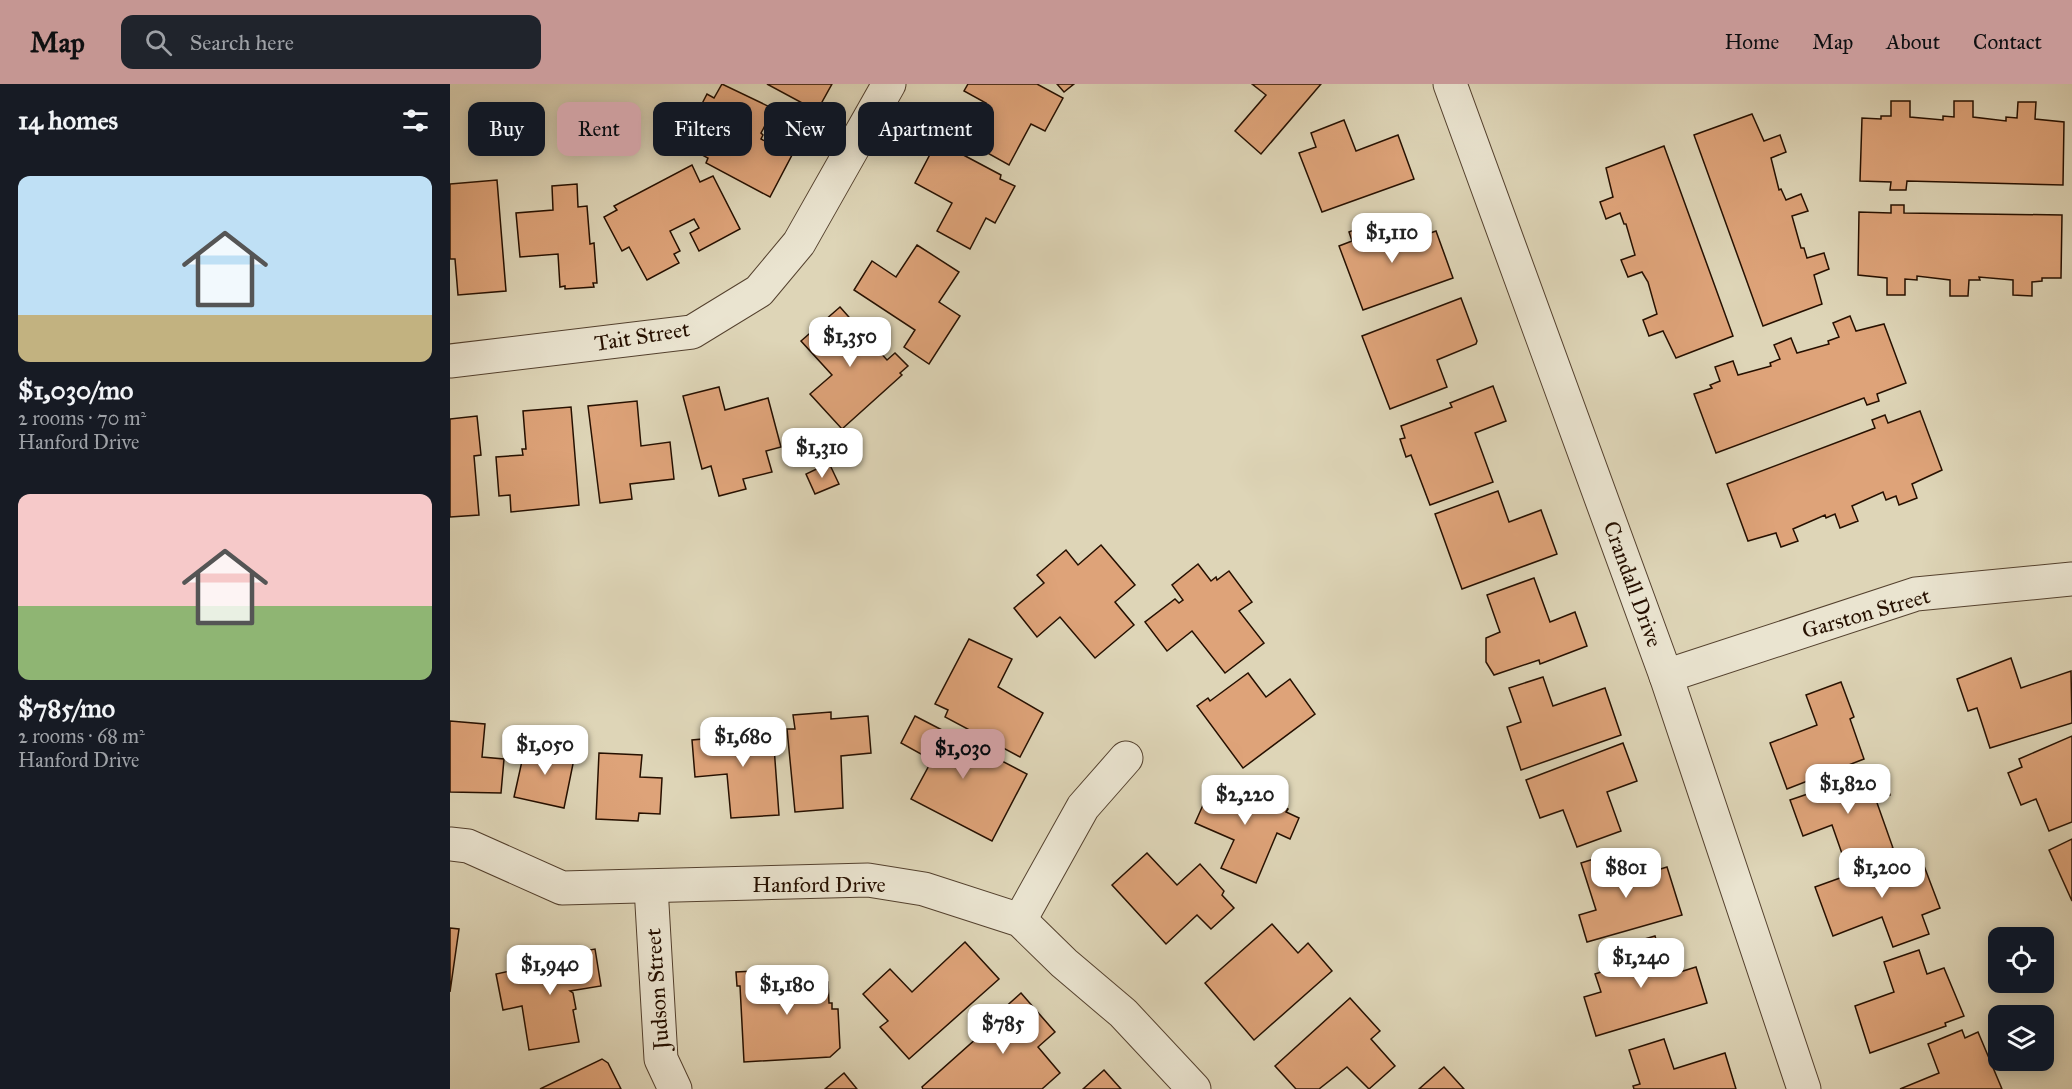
<!DOCTYPE html>
<meta charset="utf-8">
<style>
body{margin:0;font-family:"IM FELL Great Primer",serif;background:#20242c;color:#f1f3f6;height:100vh;display:flex;flex-direction:column;font-size:22px;white-space:nowrap}
*{box-sizing:border-box;margin:0}
p{font-size:20px;color:#9ea1a6}
.icon{flex:none;width:33px;height:33px;fill:none;stroke:currentColor;stroke-width:2;stroke-linecap:round;stroke-linejoin:round}
.map{position:relative;flex:1;overflow:hidden}
.side{display:flex;flex-direction:column;background:#171b24;width:450px}
.side>*{flex:none}
.banner{position:absolute;left:18px;top:18px;width:570px;height:54px;display:flex;gap:12px}
.buttons{position:absolute;left:1538px;top:843px;display:grid;gap:12px}
.buttons a{display:grid;place-items:center;width:66px;height:66px;border-radius:12px;background:#171b24;box-shadow:0 3px 15px #0003;font-size:30px}
.price{position:absolute;translate:-50% -51px;padding:0 14px;border-radius:12px;background:#fff;color:#222;font-size:20px;line-height:39px;filter:drop-shadow(0 2px 3px #0008)}
.price::after{content:'';position:absolute;left:50%;top:36px;width:18px;height:14px;margin-left:-9px;background:inherit;clip-path:polygon(0 0,100% 0,50% 100%)}
.price.active{background:#c59692;color:#111}
ul{padding:0;list-style:none}
li{display:grid;align-content:center;gap:12px;height:318px;padding:0 18px}
li span{display:grid;place-items:center;height:186px;border-radius:12px;color:#555}
li>.icon{margin-inline-start:auto}
span .icon{width:108px;height:108px;fill:#fffc;stroke-width:1}
li b{font-size:26px}
h2{display:flex;justify-content:space-between;align-items:center;height:72px;padding:0 18px;font-size:26px}
.pill{padding:0 21px;border-radius:12px;background:#171b24;box-shadow:0 3px 15px #0003;font-size:21px;line-height:54px}
.pill.active{background:#c59692;color:#111}
header{display:flex;align-items:center;gap:36px;box-sizing:border-box;height:84px;padding:0 30px;background:#c59692;color:#111}
header strong{font-size:28px}
nav{display:flex;gap:33px;margin-inline-start:auto;font-size:21px}
.search{width:420px;height:54px;background:#20242c;display:flex;align-items:center;gap:15px;box-sizing:border-box;padding:0 21px;border-radius:12px;color:#9ea1a6;font-size:22px}
main{display:flex;flex:1;min-height:0}
.map>svg:first-child{display:block}
</style>
<header>
<strong>Map</strong>
<div class="search"><svg class="icon" aria-label="search" viewBox="0 0 24 24"><circle cx="10" cy="10" r="6"/><path d="M15 15l6 6"/></svg>Search here</div>
<nav><a>Home</a><a>Map</a><a>About</a><a>Contact</a></nav>
</header>
<main>
<section class="side">
<h2>14 homes<svg class="icon" aria-label="filters" viewBox="0 0 24 24"><path d="M4 7h16M4 17h16"/><circle cx="9" cy="7" r="2"/><circle cx="15" cy="17" r="2"/></svg></h2>
<ul>
<li><span style="background:linear-gradient(#bfe0f5 75%,#c2b280 0)"><svg class="icon" aria-label="home" viewBox="0 0 24 24"><path d="M3 11l9-7 9 7M6 9v11h12V9"/></svg></span><div><b>$1,030/mo</b><p>2 rooms · 70 m²</p><p>Hanford Drive</p></div></li>
<li><span style="background:linear-gradient(#f6c9c9 60%,#8fb573 0)"><svg class="icon" aria-label="home" viewBox="0 0 24 24"><path d="M3 11l9-7 9 7M6 9v11h12V9"/></svg></span><div><b>$785/mo</b><p>2 rooms · 68 m²</p><p>Hanford Drive</p></div></li>
</ul>
</section>
<div class="map">
<svg width="1622" height="1005" viewBox="0 0 1622 1005">
<rect width="100%" height="100%" fill="#ded5b7"/>
<filter id="stains"><feTurbulence type="fractalNoise" baseFrequency=".00333" numOctaves="4"/><feColorMatrix values="0 0 0 0 .2 0 0 0 0 .09 0 0 0 0 .02 0 0 0 .5 -.17"/></filter>
<radialGradient id="worn" r=".72"><stop offset=".6" stop-color="#630" stop-opacity="0"/><stop offset="1" stop-color="#630" stop-opacity=".3"/></radialGradient>
<g fill="#dea379" stroke="#261000" stroke-width="1.5">
<polygon points="272,0 324,25 311,49 313,51 311,55 342,71 320,113 256,79 258,74 218,53 230,31 243,37 257,10 264,14"/>
<polygon points="317,0 382,0 367,27"/>
<polygon points="518,0 587,0 613,14 595,47 581,40 559,81 516,57 536,19 514,7"/>
<polygon points="607,0 624,0 614,8"/>
<polygon points="802,0 871,0 811,70 785,47 816,11"/>
<polygon points="1441,17 1460,17 1460,33 1493,36 1493,32 1504,33 1504,17 1523,17 1523,33 1556,37 1556,33 1567,34 1568,18 1586,18 1585,35 1614,38 1613,101 1457,97 1456,106 1440,106 1441,98 1410,97 1412,34 1431,35 1431,32 1441,32"/>
<polygon points="327,22 354,37 346,51 320,36"/>
<polygon points="1302,30 1314,57 1330,51 1336,68 1321,74 1329,106 1331,105 1336,116 1351,110 1358,127 1342,132 1351,164 1354,164 1357,174 1374,169 1379,185 1364,191 1372,220 1313,242 1244,51"/>
<polygon points="894,36 906,67 948,51 964,95 872,128 849,69 866,63 861,49"/>
<polygon points="487,57 551,91 550,95 565,102 545,139 536,134 520,165 487,147 502,119 465,99"/>
<polygon points="1214,62 1283,252 1226,274 1213,247 1199,252 1193,236 1207,230 1198,198 1192,188 1178,193 1171,176 1185,171 1176,140 1174,140 1170,129 1156,135 1150,118 1163,113 1156,84"/>
<polygon points="242,81 250,98 263,92 290,145 249,167 240,149 249,144 244,135 220,147 230,167 224,170 229,179 197,196 179,163 172,167 154,133 167,126 164,122"/>
<polygon points="47,96 56,207 8,211 5,175 0,175 0,100"/>
<polygon points="127,100 128,123 137,122 140,160 144,159 147,199 143,199 144,203 115,205 115,202 110,203 108,170 70,173 66,129 103,126 102,102"/>
<polygon points="1441,121 1454,121 1454,129 1612,131 1611,194 1592,194 1592,197 1582,198 1582,212 1563,211 1563,196 1529,193 1530,196 1519,196 1518,212 1500,212 1500,196 1467,192 1467,196 1455,195 1455,211 1437,211 1437,194 1408,191 1409,128 1441,129"/>
<polygon points="934,135 944,162 986,147 1003,194 913,226 889,162 902,157 899,148"/>
<polygon points="467,161 509,188 489,218 510,232 479,280 454,263 465,246 404,206 422,177 446,193"/>
<polygon points="1011,214 1027,257 1026,260 987,276 997,303 940,325 912,252"/>
<polygon points="390,223 437,276 445,269 458,282 450,289 452,291 392,345 360,310 382,291 351,257"/>
<polygon points="1400,232 1406,247 1434,240 1456,299 1427,310 1429,317 1417,321 1414,314 1266,369 1244,310 1262,304 1260,301 1270,297 1265,283 1283,277 1288,291 1321,282 1320,279 1330,275 1324,261 1341,254 1347,269 1379,260 1378,257 1389,253 1383,239"/>
<polygon points="1043,302 1056,337 1025,349 1043,398 980,421 961,371 956,373 950,355 955,354 951,342 1002,323 1000,319"/>
<polygon points="269,303 275,326 318,314 331,363 316,367 322,388 293,395 296,405 269,412 261,382 252,385 233,312"/>
<polygon points="187,317 191,362 220,358 224,395 180,400 182,415 150,419 138,322"/>
<polygon points="121,323 129,421 61,428 60,411 49,412 46,373 73,371 72,365 76,365 73,327"/>
<polygon points="1470,327 1492,386 1462,400 1467,414 1449,421 1446,412 1436,416 1433,408 1402,422 1408,437 1390,444 1385,430 1376,434 1375,431 1343,445 1348,457 1331,463 1326,449 1298,457 1277,400 1425,344 1422,336 1435,331 1438,339"/>
<polygon points="27,332 31,371 24,372 29,431 0,433 0,335"/>
<polygon points="379,379 389,400 365,410 356,390"/>
<polygon points="1048,407 1059,438 1091,426 1107,470 1012,505 985,430"/>
<polygon points="651,461 685,501 665,518 684,541 645,574 610,533 587,553 564,524 594,499 587,491 616,466 628,481"/>
<polygon points="748,480 761,497 766,493 767,496 779,487 802,518 789,527 814,559 775,589 742,547 717,567 695,538 725,515 729,519 733,516 722,501"/>
<polygon points="1084,494 1100,538 1125,528 1137,562 1090,580 1089,576 1044,591 1036,578 1036,554 1050,548 1037,511"/>
<polygon points="519,555 562,575 548,603 593,629 570,673 495,633 498,626 485,620"/>
<polygon points="1561,574 1571,604 1621,587 1622,639 1540,664 1527,624 1518,627 1507,595"/>
<polygon points="798,589 816,613 840,595 865,630 793,684 747,622 758,614 760,617"/>
<polygon points="1093,593 1103,622 1155,604 1171,651 1071,686 1057,643 1071,638 1059,604"/>
<polygon points="1391,598 1404,633 1400,635 1414,675 1337,705 1320,659 1367,641 1356,611"/>
<polygon points="381,628 381,635 418,632 421,669 391,672 393,724 345,728 337,645 345,645 343,631"/>
<polygon points="465,632 577,690 542,757 461,715 482,676 451,659"/>
<polygon points="317,636 318,649 323,649 329,731 281,734 277,690 245,693 242,656 286,652 285,638"/>
<polygon points="0,637 35,640 32,673 54,675 51,709 0,708"/>
<polygon points="1622,652 1622,738 1599,747 1586,715 1571,721 1558,689 1572,683 1569,675"/>
<polygon points="76,659 125,670 114,724 64,713"/>
<polygon points="1173,659 1187,697 1157,708 1171,747 1127,763 1113,726 1090,734 1076,696"/>
<polygon points="149,669 192,671 190,693 212,694 210,730 189,729 188,737 146,735"/>
<polygon points="1431,685 1440,711 1426,716 1443,764 1396,781 1382,741 1353,752 1340,716"/>
<polygon points="765,694 838,725 836,728 849,734 840,755 827,749 806,799 771,784 784,756 745,739"/>
<polygon points="1622,755 1622,817 1599,766"/>
<polygon points="1468,766 1490,824 1472,831 1479,850 1443,863 1432,833 1383,852 1365,803"/>
<polygon points="1166,768 1175,796 1217,783 1232,831 1137,858 1129,831 1146,826 1131,779"/>
<polygon points="697,769 727,801 750,780 774,807 772,811 784,824 761,845 747,831 716,860 662,801"/>
<polygon points="822,840 848,869 858,859 882,887 804,956 755,899"/>
<polygon points="0,844 9,845 0,908"/>
<polygon points="1205,852 1217,892 1246,883 1257,919 1146,952 1134,913 1151,908 1145,890 1163,884 1157,866"/>
<polygon points="515,858 549,895 459,975 430,943 438,937 413,910 440,885 462,908"/>
<polygon points="145,865 151,902 120,907 123,909 126,925 123,926 129,958 79,966 72,922 53,926 46,890 107,877 106,872"/>
<polygon points="1469,866 1477,890 1494,884 1514,932 1495,939 1496,942 1420,969 1405,922 1444,908 1434,878"/>
<polygon points="365,884 366,899 378,898 379,919 382,919 382,925 388,925 390,964 380,973 294,978 290,902 287,902 286,888"/>
<polygon points="571,909 605,948 588,963 610,989 592,1005 473,1005 472,1003 555,929 552,926"/>
<polygon points="900,914 930,947 921,955 945,982 919,1005 897,983 869,1005 846,1005 825,982"/>
<polygon points="1512,946 1515,954 1528,948 1552,1005 1450,1005 1489,989 1478,960"/>
<polygon points="1214,955 1224,985 1275,969 1286,1005 1184,1005 1183,1002 1190,1000 1179,966"/>
<polygon points="152,975 158,979 171,1005 90,1005"/>
<polygon points="994,983 1014,1005 969,1005"/>
<polygon points="654,986 671,1005 633,1005"/>
<polygon points="394,989 407,1005 375,1005"/>
</g>
<g fill="none" stroke-linecap="round" stroke-linejoin="round">
<g stroke="#54412e" stroke-width="35">
<g id="minor">
<polyline points="1000,0 1216,592 1354,1005"/>
<polyline points="0,277 242,248 309,207 349,159 439,0"/>
<polyline points="1216,592 1466,510 1622,495"/>
<polyline points="0,760 18,762 112,804 418,796 474,805 570,836 614,879 673,929 744,1005"/>
<polyline points="201,803 211,975 225,1005"/>
<polyline points="570,836 633,723 676,674"/>
</g>
</g>
<use href="#minor" stroke="#eae4d0" stroke-width="33"/>
</g>
<g text-anchor="middle" dominant-baseline="central" stroke-width="4.5" stroke-linejoin="round" paint-order="stroke">
<g font-size="22" fill="#261000" stroke="#eae4d0">
<text transform="translate(192 252) rotate(-9)">Tait Street</text>
<text transform="translate(1183 500) rotate(70)">Crandall Drive</text>
<text transform="translate(1416 529) rotate(-16)">Garston Street</text>
<text x="369" y="800">Hanford Drive</text>
<text transform="translate(207 905) rotate(-94)">Judson Street</text>
</g>
</g>
<rect width="100%" height="100%" filter="url(#stains)"/>
<rect width="100%" height="100%" fill="url(#worn)"/>
</svg>
<div class="buttons">
<a><svg class="icon" aria-label="locate" viewBox="0 0 24 24"><circle cx="12" cy="12" r="6"/><path d="M12 2v4M12 18v4M2 12h4M18 12h4"/></svg></a>
<a><svg class="icon" aria-label="layers" viewBox="0 0 24 24"><path d="M12 4l9 5-9 5-9-5zM3 14l9 5 9-5"/></svg></a>
</div>
<b class="price" style="left:942px;top:180px">$1,110</b>
<b class="price" style="left:400px;top:284px">$1,350</b>
<b class="price" style="left:372px;top:395px">$1,310</b>
<b class="price" style="left:293px;top:684px">$1,680</b>
<b class="price" style="left:95px;top:692px">$1,050</b>
<b class="price active" style="left:513px;top:696px">$1,030</b>
<b class="price" style="left:1398px;top:731px">$1,820</b>
<b class="price" style="left:795px;top:742px">$2,220</b>
<b class="price" style="left:1176px;top:815px">$801</b>
<b class="price" style="left:1432px;top:815px">$1,200</b>
<b class="price" style="left:1191px;top:905px">$1,240</b>
<b class="price" style="left:100px;top:912px">$1,940</b>
<b class="price" style="left:337px;top:932px">$1,180</b>
<b class="price" style="left:553px;top:971px">$785</b>
<div class="banner">
<a class="pill">Buy</a>
<a class="pill active">Rent</a>
<a class="pill">Filters</a>
<a class="pill">New</a>
<a class="pill">Apartment</a>
</div>
</div>
</main>
